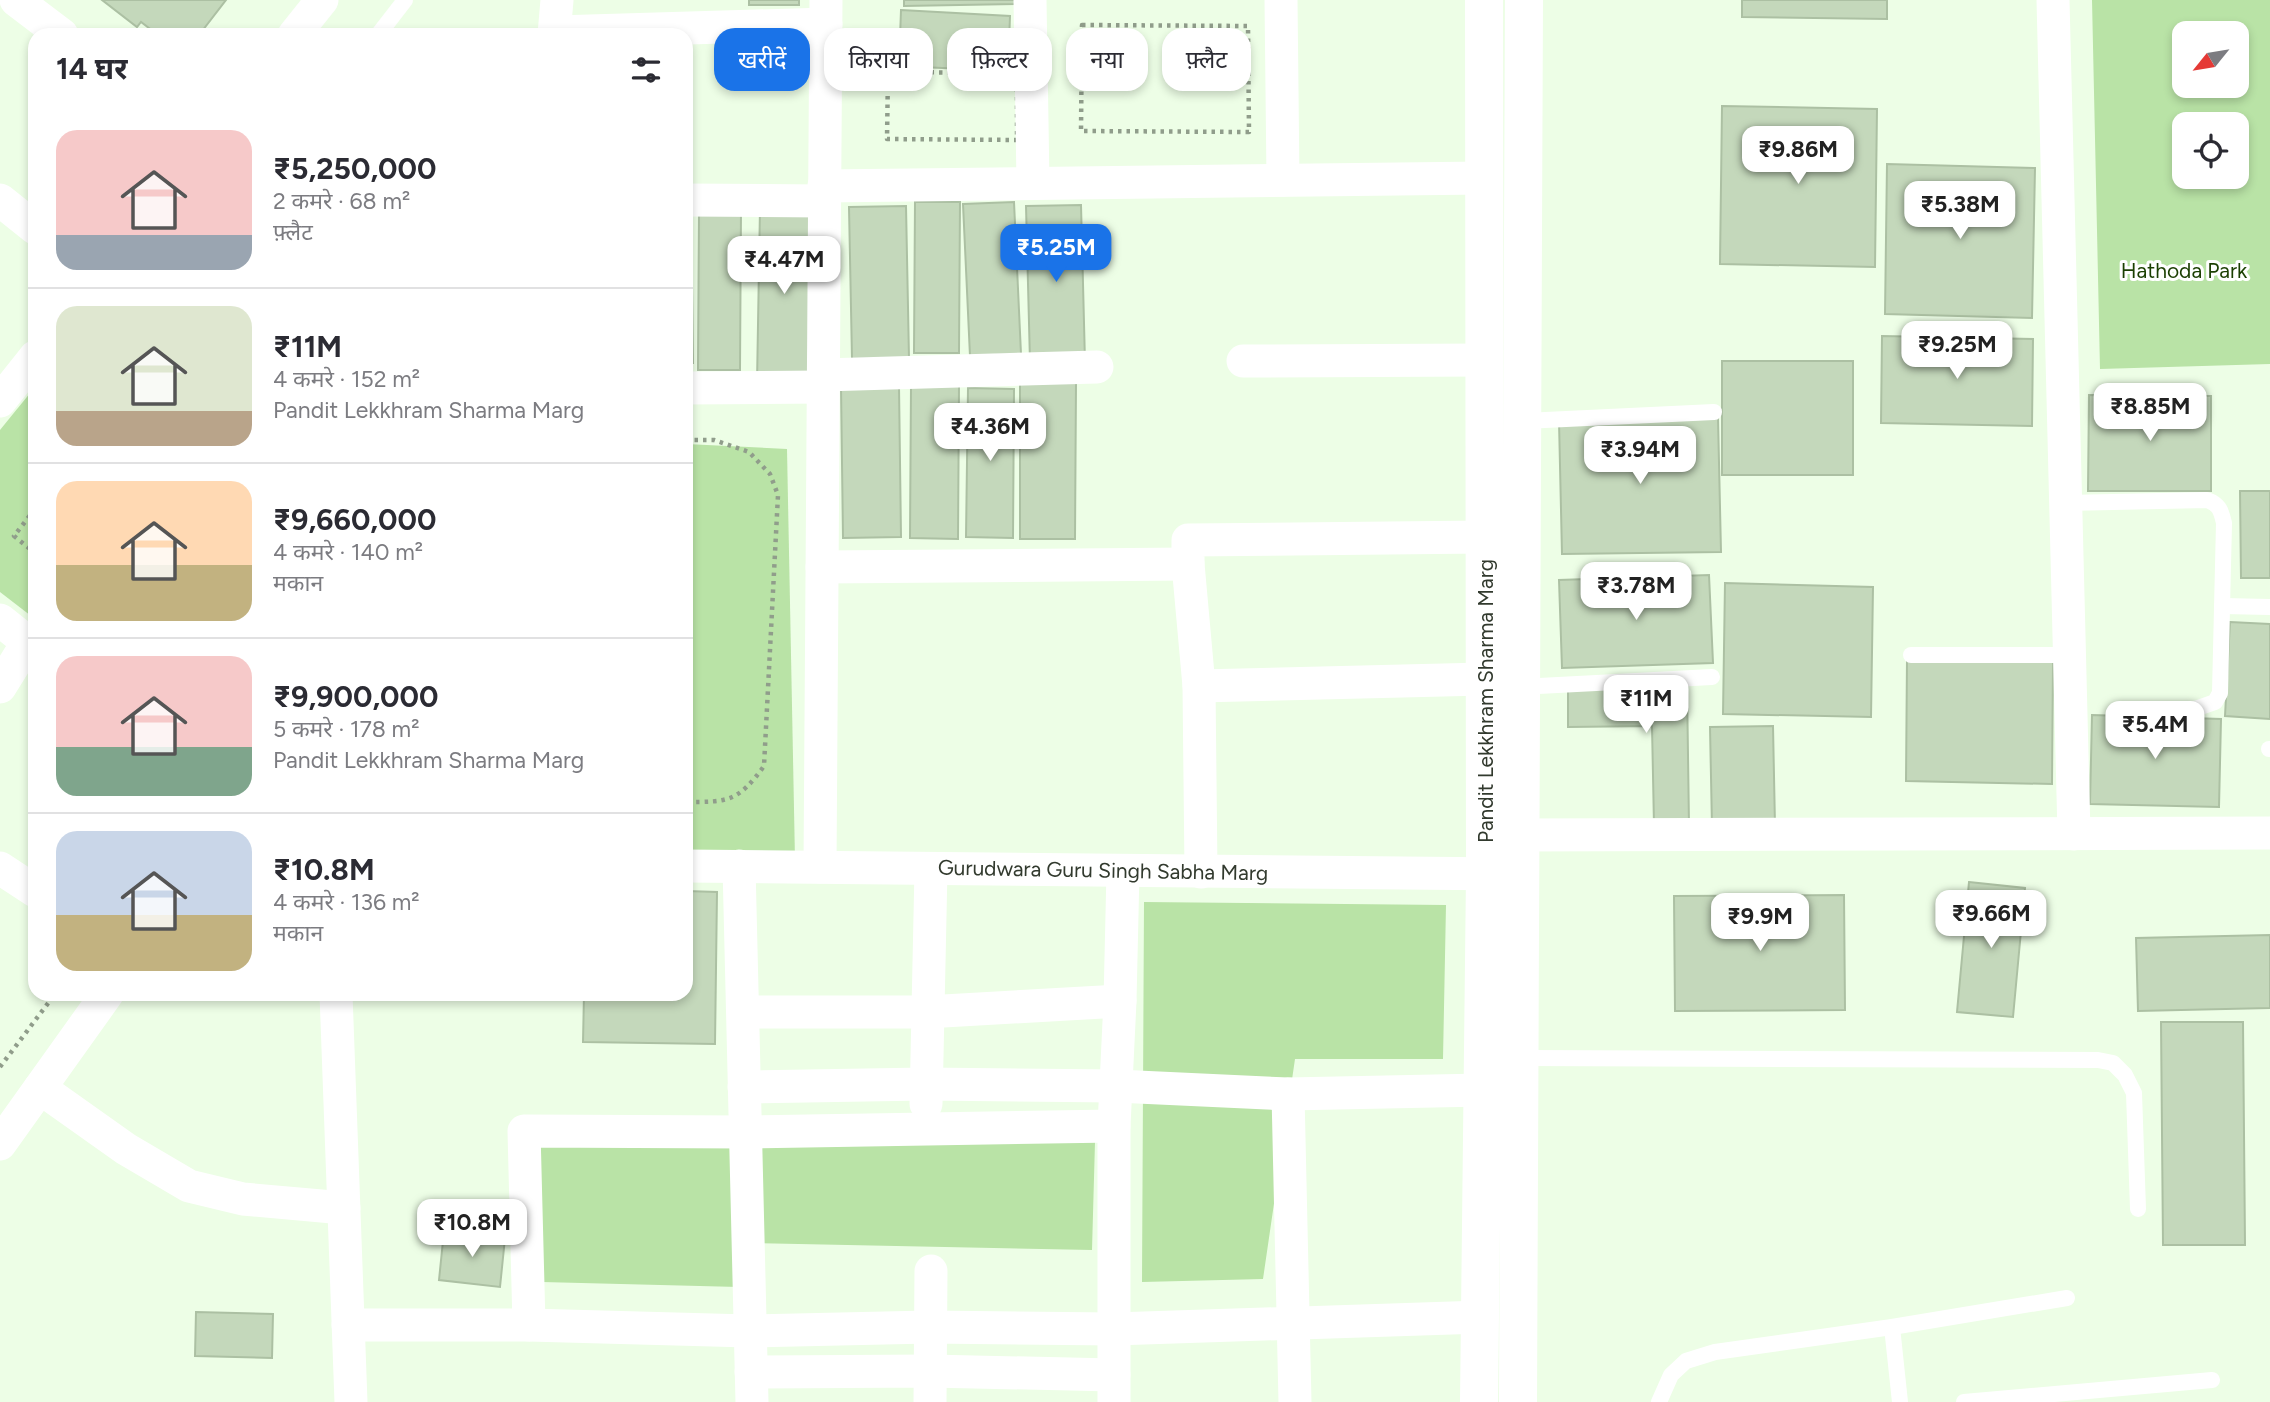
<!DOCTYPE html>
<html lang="hi">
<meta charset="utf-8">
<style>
body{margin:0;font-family:Figtree,"Noto Sans Devanagari",sans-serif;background:#f2f2f3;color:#2b2b33;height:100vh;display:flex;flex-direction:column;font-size:26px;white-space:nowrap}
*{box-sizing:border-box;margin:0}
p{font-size:23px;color:#7c7c81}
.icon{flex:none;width:38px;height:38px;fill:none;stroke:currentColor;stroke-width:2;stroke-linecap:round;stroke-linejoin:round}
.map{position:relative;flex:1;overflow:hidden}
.panel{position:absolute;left:28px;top:28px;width:665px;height:973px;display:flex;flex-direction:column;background:#fff;border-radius:21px;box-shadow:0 4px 10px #0003}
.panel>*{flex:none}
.guide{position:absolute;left:714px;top:28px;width:665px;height:63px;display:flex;gap:14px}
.needle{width:46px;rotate:240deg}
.fabs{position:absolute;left:2172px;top:21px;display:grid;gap:14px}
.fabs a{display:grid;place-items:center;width:77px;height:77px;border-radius:14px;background:#fff;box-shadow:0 4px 10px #0003;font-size:35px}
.price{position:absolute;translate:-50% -60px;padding:0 16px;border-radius:14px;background:#fff;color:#222;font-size:23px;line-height:46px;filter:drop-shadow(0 2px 4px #0008)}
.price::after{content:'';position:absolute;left:50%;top:42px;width:21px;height:16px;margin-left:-10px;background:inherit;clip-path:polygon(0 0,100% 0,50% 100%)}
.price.current{background:#1a73e8;color:#fff}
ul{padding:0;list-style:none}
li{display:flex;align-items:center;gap:21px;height:175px;padding:0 28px}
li+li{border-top:2px solid #e1e1e2}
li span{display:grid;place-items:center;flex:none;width:196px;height:140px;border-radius:21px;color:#555}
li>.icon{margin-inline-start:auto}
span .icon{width:84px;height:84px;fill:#fffc;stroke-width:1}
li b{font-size:30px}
h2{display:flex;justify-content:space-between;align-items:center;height:84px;padding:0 28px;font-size:30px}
.pill{padding:0 24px;border-radius:21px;background:#fff;box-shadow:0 4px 10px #0003;font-size:24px;line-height:63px}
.pill.current{background:#1a73e8;color:#fff}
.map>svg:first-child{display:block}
</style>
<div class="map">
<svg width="2270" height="1402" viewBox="0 0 2270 1402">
<rect width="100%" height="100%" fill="#edfee6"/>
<g fill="#b9e3a6" fill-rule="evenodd">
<path d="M2092,0H2270V364L2100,369ZM2236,33V86H2184V33ZM2236,124V177H2184V124Z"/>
<polygon points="35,387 35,619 0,592 0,430"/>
<polygon points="686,444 787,449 795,860 686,853"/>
<polygon points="1144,902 1446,905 1443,1059 1295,1059 1263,1279 1142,1282"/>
<polygon points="1095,1142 1092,1250 749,1243 739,1287 542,1282 535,1144"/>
</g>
<g fill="#c4d8bb" stroke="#acc0a3" stroke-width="2">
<polygon points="102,0 226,0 199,35 158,35 141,22 137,27"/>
<rect x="749" y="0" width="50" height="5"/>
<polygon points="904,0 1015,0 1015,4 904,6"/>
<polygon points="1742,0 1887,0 1887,19 1742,17"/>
<polygon points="901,10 1010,16 1008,71 899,66"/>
<polygon points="1722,106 1877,109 1875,267 1720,264"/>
<polygon points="1887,164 2035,168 2032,318 1885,314"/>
<polygon points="915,202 960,202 959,353 914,353"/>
<polygon points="1014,202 1021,354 970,356 963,204"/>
<polygon points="1081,205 1085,362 1030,362 1026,206"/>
<polygon points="906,206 909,358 852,359 849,207"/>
<polygon points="760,208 811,209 808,384 757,383"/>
<polygon points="686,209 691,209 693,363 686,363"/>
<polygon points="699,209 741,209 740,370 698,370"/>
<polygon points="1882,336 2033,339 2032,426 1881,423"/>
<rect x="1722" y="361" width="131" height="114"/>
<polygon points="1020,383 1076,383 1075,539 1020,539"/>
<polygon points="899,386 901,537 843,538 841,387"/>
<polygon points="911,386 959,386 958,539 910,538"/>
<polygon points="968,388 1014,389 1013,538 966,537"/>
<polygon points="2089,395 2211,396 2211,491 2088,491"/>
<polygon points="1718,418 1721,552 1562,554 1559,421"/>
<polygon points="2240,491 2270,491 2270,578 2241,578"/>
<polygon points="1709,575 1713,663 1562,668 1559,580"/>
<polygon points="1725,583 1873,587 1871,717 1723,714"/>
<polygon points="2230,622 2270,624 2270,719 2225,716"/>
<polygon points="1907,659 2053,662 2052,784 1906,781"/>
<polygon points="1687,685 1689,825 1654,825 1652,726 1568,727 1568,687"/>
<polygon points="2092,715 2221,719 2219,807 2090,804"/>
<polygon points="1773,726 1775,826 1712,827 1710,727"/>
<polygon points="1969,882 2025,888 2013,1017 1957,1012"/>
<polygon points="686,891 717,892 715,1044 583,1042 584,994 686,994"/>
<polygon points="1844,895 1845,1010 1675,1011 1674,896"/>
<polygon points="2270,935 2270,1008 2138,1011 2136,938"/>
<polygon points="2161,1022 2243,1022 2245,1245 2163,1245"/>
<polygon points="444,1231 505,1238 500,1287 439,1280"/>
<polygon points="196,1312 273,1314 272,1358 195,1356"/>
</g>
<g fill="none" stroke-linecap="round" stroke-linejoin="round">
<g stroke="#909d8b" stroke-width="4.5" stroke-dasharray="3.5 5" stroke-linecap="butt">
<polygon points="1082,25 1248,26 1249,132 1081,131"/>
<polygon points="888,72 1017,73 1017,140 887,139"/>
<path d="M686,440H714L749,452L770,474L778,495L764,766C738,802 728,802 686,802"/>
<polyline points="35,509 14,536 35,553"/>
<polyline points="0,1067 55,994"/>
</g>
<g stroke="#fff" stroke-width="16">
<polyline points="378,35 405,0"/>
<polyline points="1522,421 1714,412"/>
<path d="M2066,503L2207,500C2219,504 2221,510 2224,523L2220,693L2215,702L2195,709L2119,710"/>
<polyline points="2222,606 2270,607"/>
<polyline points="1911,655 2070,655"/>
<polyline points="1521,687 1712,677"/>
<polyline points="2269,749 2270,749"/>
<polyline points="1520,1058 2098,1060 2113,1063 2125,1075 2134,1093 2138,1209"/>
<polyline points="1892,1327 1900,1402"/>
<polyline points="1659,1402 1671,1375 1686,1361 1715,1352 1892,1327 2067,1298"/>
<polyline points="1964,1402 2212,1380"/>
</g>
<g stroke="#fff" stroke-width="33">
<polyline points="16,0 62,35"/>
<polyline points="1030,0 1033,183"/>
<polyline points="1281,0 1283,180"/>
<polyline points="2053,0 2074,834"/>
<polyline points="556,32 826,24"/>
<polyline points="294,35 322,0"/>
<polyline points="554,35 557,0"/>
<polyline points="824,186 1484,178"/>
<polyline points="0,200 35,228"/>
<polyline points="686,200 824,201"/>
<polyline points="1243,361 1484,360"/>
<polyline points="823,375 1097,367"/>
<polyline points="686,388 823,387"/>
<polyline points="0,401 35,357"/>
<polyline points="822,567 1188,564"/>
<polyline points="0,620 35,648"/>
<polyline points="1199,686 1484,679"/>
<polyline points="0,687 28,642"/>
<polyline points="1520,835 2270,833"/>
<polyline points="686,866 1510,874"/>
<polyline points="739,866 752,1402"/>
<polyline points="820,867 826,0"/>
<polyline points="0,868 35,891"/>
<polyline points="1201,872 1199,686 1188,564 1188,540 1484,537"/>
<polyline points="336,994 351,1402"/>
<polyline points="743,1012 926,1012 1120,1001"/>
<polyline points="744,1087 925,1084 1116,1086 1288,1094 1483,1090"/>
<polyline points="40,1088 126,1149 189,1186 243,1199 344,1208"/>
<polyline points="1288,1094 1295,1402"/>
<polyline points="926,1104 931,869"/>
<polyline points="0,1144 107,994"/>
<polyline points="348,1325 529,1325 749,1331 929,1327 1114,1329 1482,1317"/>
<polyline points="529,1325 524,1131 746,1132 1114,1126"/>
<polyline points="751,1372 930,1371 1114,1375"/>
<polyline points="930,1402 931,1271"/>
<polyline points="1114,1402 1114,1126 1120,1001 1123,871"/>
</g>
<g stroke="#fff" stroke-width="38">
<polyline points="1479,1402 1485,874 1484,0"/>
<polyline points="1518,1402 1524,0"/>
</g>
</g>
<g text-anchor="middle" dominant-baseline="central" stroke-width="6" stroke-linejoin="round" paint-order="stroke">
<g font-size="21" fill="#1b3f02" stroke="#fff">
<text x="2184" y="270">Hathoda Park</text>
</g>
<g font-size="21" fill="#323a2e" stroke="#fff">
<text transform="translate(1485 701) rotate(-90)">Pandit Lekkhram Sharma Marg</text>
<text transform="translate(1103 870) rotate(1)">Gurudwara Guru Singh Sabha Marg</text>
</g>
</g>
</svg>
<div class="fabs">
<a><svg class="needle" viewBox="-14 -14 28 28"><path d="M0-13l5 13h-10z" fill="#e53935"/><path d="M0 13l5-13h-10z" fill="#7c7c81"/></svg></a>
<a><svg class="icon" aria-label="locate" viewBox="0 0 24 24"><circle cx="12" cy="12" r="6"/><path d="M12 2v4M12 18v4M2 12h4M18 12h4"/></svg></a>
</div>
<b class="price" style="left:1798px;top:186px">₹9.86M</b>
<b class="price" style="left:1960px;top:241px">₹5.38M</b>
<b class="price current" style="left:1056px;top:284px">₹5.25M</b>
<b class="price" style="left:784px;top:296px">₹4.47M</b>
<b class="price" style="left:1957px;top:381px">₹9.25M</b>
<b class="price" style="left:2150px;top:443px">₹8.85M</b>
<b class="price" style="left:990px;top:463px">₹4.36M</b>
<b class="price" style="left:1640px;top:486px">₹3.94M</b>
<b class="price" style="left:1636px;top:622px">₹3.78M</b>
<b class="price" style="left:1646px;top:735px">₹11M</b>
<b class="price" style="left:2155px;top:761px">₹5.4M</b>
<b class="price" style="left:1991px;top:950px">₹9.66M</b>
<b class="price" style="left:1760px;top:953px">₹9.9M</b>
<b class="price" style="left:472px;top:1259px">₹10.8M</b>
<div class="guide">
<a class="pill current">खरीदें</a>
<a class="pill">किराया</a>
<a class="pill">फ़िल्टर</a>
<a class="pill">नया</a>
<a class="pill">फ़्लैट</a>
</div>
<section class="panel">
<h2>14 घर<svg class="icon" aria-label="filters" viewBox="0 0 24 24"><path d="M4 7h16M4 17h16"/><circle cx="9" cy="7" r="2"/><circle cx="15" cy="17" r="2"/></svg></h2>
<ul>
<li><span style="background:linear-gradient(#f6c9c9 75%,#9aa5b1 0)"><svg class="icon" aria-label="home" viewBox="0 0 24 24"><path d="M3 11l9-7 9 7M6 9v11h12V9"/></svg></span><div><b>₹5,250,000</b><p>2 कमरे · 68 m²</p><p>फ़्लैट</p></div></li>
<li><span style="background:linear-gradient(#dfe7d0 75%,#b9a48a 0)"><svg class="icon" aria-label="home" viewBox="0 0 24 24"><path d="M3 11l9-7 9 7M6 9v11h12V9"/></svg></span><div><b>₹11M</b><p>4 कमरे · 152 m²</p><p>Pandit Lekkhram Sharma Marg</p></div></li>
<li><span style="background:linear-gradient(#ffd9b3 60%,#c2b280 0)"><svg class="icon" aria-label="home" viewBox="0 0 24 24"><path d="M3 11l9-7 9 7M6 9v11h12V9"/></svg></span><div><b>₹9,660,000</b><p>4 कमरे · 140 m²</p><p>मकान</p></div></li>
<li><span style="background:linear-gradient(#f6c9c9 65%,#7fa58c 0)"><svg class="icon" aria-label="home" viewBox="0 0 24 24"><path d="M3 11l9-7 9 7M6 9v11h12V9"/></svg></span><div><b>₹9,900,000</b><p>5 कमरे · 178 m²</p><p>Pandit Lekkhram Sharma Marg</p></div></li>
<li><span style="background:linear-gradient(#c9d6e8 60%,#c2b280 0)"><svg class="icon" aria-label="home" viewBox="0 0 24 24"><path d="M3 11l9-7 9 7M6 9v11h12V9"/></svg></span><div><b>₹10.8M</b><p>4 कमरे · 136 m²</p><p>मकान</p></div></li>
</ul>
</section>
</div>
